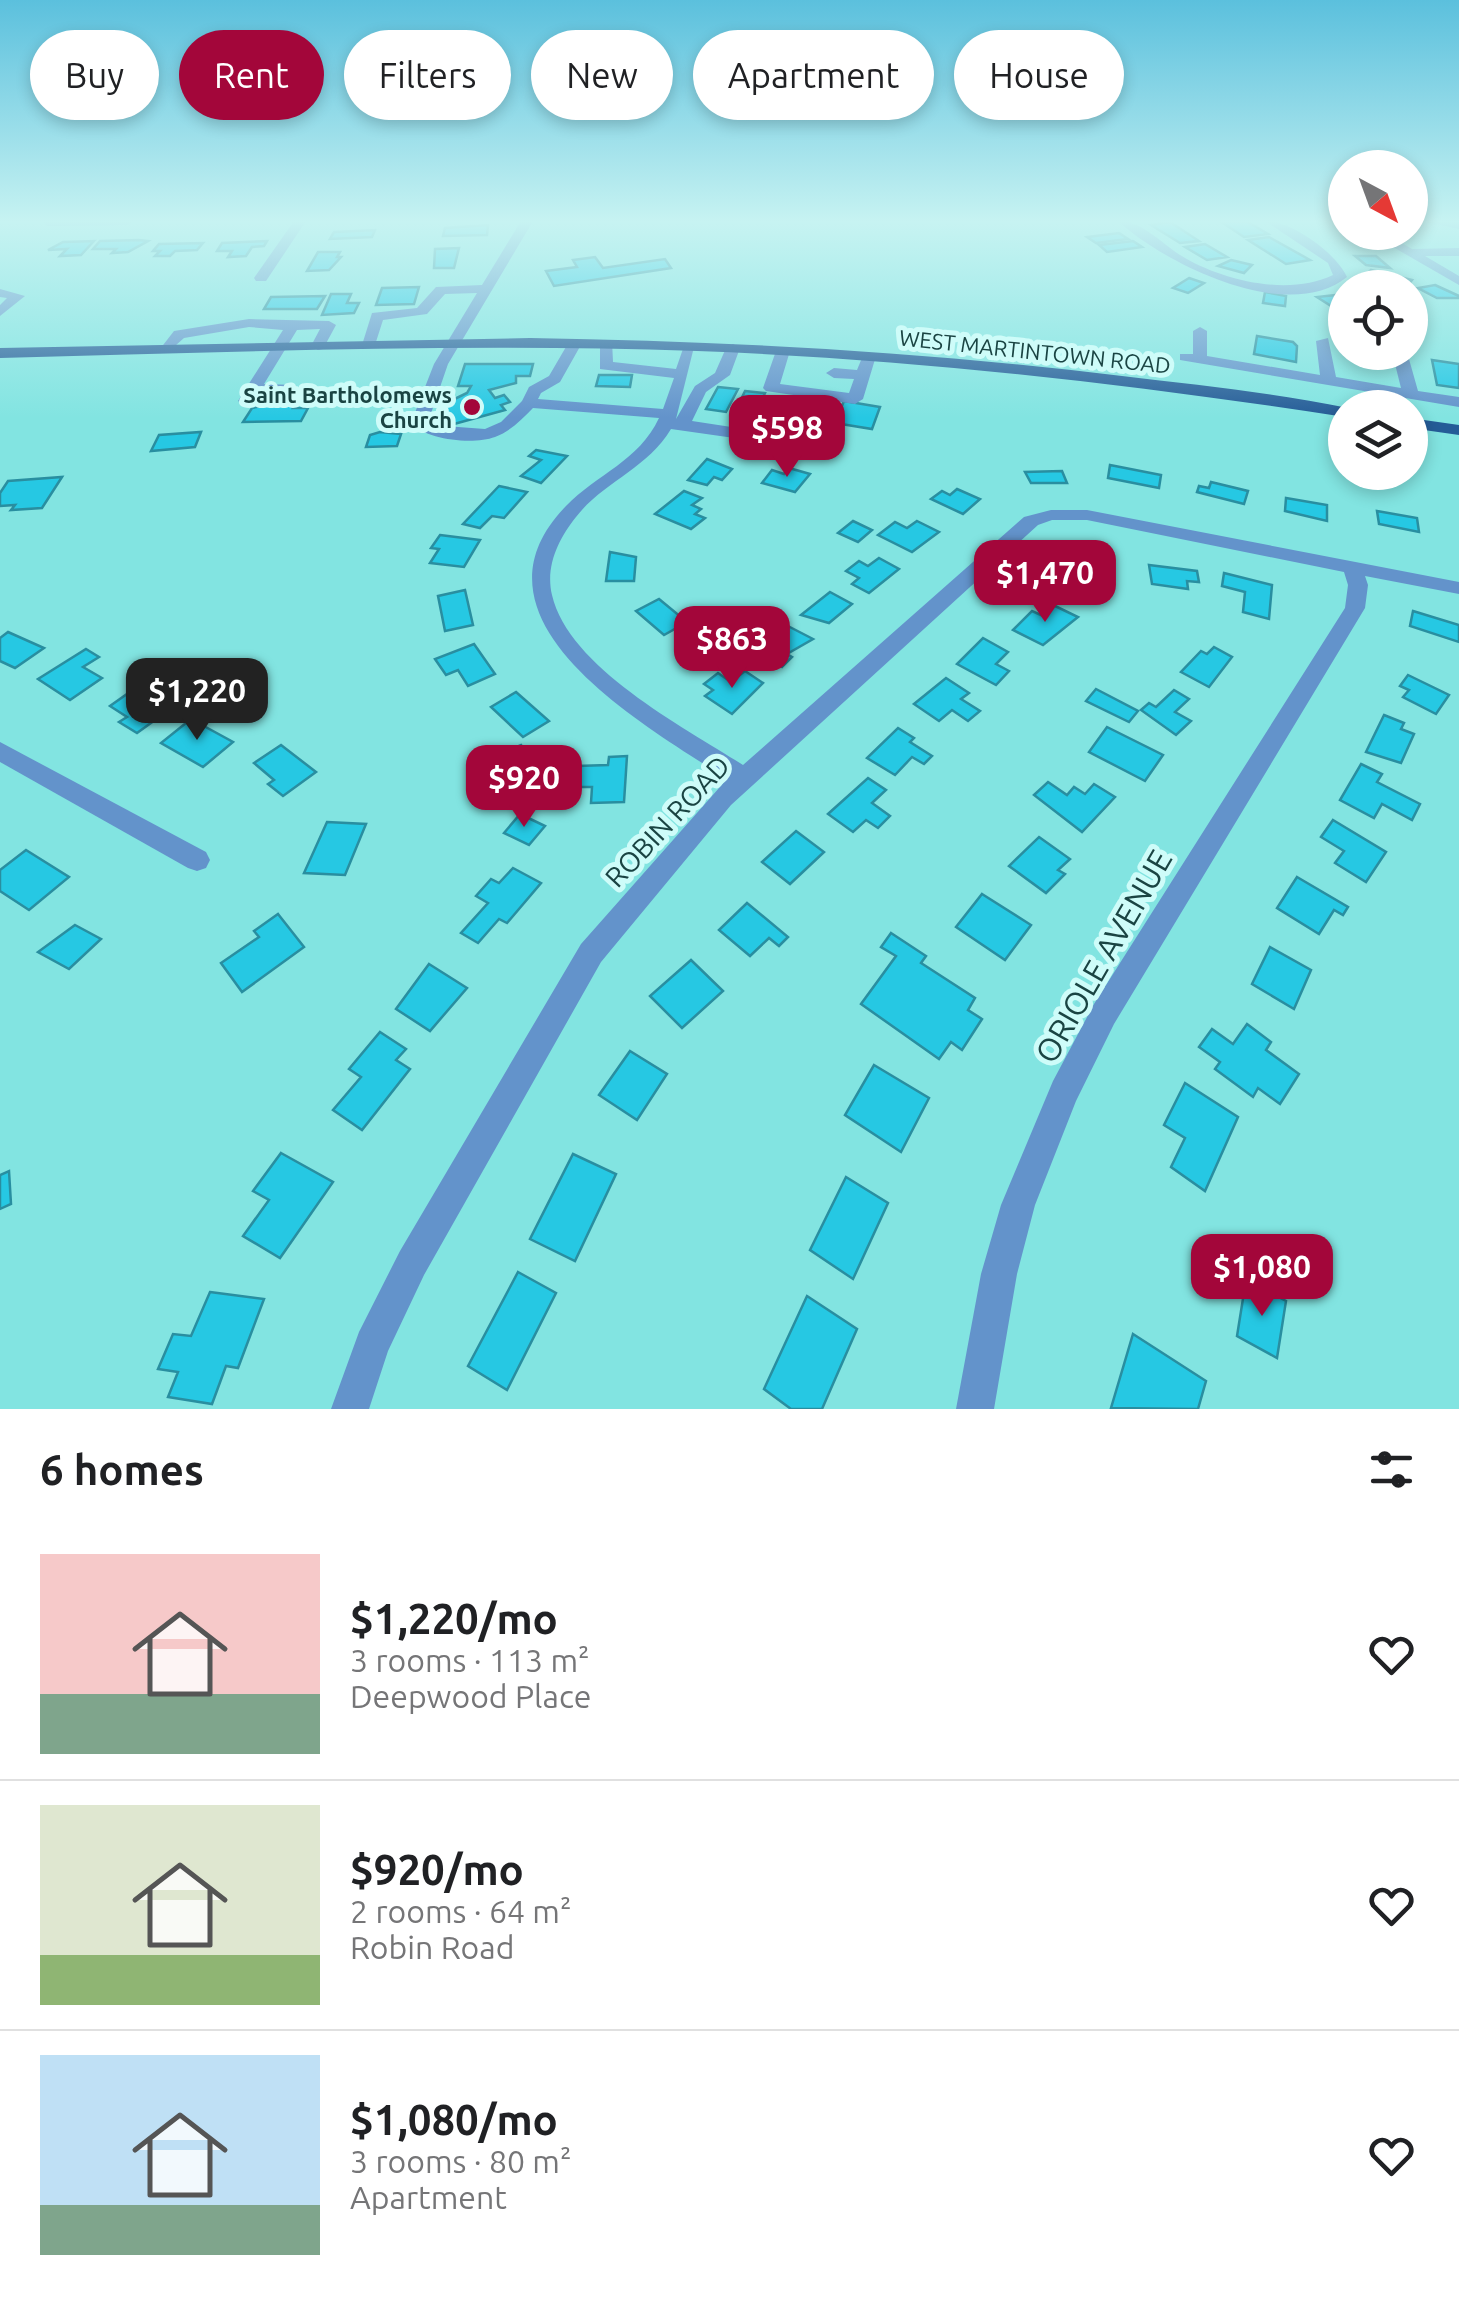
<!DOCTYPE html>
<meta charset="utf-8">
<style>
body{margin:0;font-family:Ubuntu,sans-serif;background:#f2f2f2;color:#202124;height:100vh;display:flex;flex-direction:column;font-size:38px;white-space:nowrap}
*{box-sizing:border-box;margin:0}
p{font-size:32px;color:#757577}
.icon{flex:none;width:55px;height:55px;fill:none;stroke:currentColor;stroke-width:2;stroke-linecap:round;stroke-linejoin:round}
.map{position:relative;height:1409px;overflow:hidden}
.details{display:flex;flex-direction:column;background:#fff;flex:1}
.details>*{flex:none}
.hud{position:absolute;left:30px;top:30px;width:1400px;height:90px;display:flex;gap:20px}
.needle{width:65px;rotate:139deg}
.fabs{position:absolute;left:1328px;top:150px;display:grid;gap:20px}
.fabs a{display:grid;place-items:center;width:100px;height:100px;border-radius:50%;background:#fff;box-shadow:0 5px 15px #0003;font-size:50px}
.price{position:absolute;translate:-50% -85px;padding:0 22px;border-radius:20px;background:#a3063a;color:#fff;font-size:32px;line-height:65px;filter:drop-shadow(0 2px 5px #0008)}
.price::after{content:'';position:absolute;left:50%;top:60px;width:30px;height:22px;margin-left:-15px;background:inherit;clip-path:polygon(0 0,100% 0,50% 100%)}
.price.on{background:#222;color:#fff}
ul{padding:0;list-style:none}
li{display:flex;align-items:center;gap:30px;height:250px;padding:0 40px}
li+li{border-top:2px solid #e0e0e0}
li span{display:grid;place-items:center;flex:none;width:280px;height:200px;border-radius:0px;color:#555}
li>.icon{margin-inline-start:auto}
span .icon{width:120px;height:120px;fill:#fffc;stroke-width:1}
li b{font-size:42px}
h2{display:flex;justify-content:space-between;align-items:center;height:120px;padding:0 40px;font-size:42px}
.pill{padding:0 35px;border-radius:45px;background:#fff;box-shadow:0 5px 15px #0003;font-size:35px;line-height:90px}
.pill.on{background:#a3063a;color:#fff}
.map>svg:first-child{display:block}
</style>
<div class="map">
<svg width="1459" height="1409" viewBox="0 0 1459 1409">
<rect width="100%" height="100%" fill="#82e4e1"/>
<g fill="#26c8e3" stroke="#298ea0" stroke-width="2.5">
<polygon points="1220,221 1246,221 1268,234 1244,237"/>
<polygon points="1170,222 1199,241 1180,243 1151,225"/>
<polygon points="488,225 487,235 443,236 445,228"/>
<polygon points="375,230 372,237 330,239 334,232"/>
<polygon points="1119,233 1128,239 1096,243 1087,237"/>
<polygon points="1269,237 1310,260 1286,264 1248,240"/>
<polygon points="94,241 81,255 60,256 67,249 48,250 63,242"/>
<polygon points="100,241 139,240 148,241 128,252 112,253 116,249 93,249"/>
<polygon points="267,241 264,246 252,247 246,256 228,257 232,251 217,251 222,243"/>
<polygon points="1133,241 1142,247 1107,252 1099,245"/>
<polygon points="203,243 197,250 175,251 170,256 155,256 160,251 153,251 159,244"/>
<polygon points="1205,244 1227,257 1207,260 1185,247"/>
<polygon points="459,248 454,268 434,268 435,249"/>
<polygon points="318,252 340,252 337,257 341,257 329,270 307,271"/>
<polygon points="1355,256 1376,256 1390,268 1366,265"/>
<polygon points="595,257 603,268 665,259 671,268 554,286 546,271 577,267 573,260"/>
<polygon points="1231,260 1252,265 1244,273 1218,266"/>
<polygon points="1371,270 1412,280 1406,287 1366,275"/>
<polygon points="1189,278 1204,283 1188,293 1173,288"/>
<polygon points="1435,285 1459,296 1459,298 1437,298 1418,288"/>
<polygon points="419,287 414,304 376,305 382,288"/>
<polygon points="1265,292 1286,296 1285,306 1263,303"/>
<polygon points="331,294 351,294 347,303 359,303 354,313 322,315"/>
<polygon points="1345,294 1345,305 1331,306 1317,297"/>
<polygon points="325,296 317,309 264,309 271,297"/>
<polygon points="1257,336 1293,342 1297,346 1296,362 1254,354"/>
<polygon points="1432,360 1459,364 1459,388 1437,385"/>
<polygon points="465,364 533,364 530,376 516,376 516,383 489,390 495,398 504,395 510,402 501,405 505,410 454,424 442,405 467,393 471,386 458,386"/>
<polygon points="599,375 632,375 630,387 596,386"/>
<polygon points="718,387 738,389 726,412 706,409"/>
<polygon points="745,391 765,393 754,417 734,414"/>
<polygon points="789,397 809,400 798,422 777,419"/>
<polygon points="816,398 837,401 826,429 805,426"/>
<polygon points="844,401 880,407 872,429 835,423"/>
<polygon points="272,404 295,404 293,408 308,408 301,421 243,422 252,408"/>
<polygon points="201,432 195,447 151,451 159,435"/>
<polygon points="380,432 401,434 397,446 366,447 370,435"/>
<polygon points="536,450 567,456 541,483 521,476 541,460 529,456"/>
<polygon points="707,459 732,469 722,480 714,477 707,485 688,480"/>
<polygon points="1110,465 1161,475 1159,488 1108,478"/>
<polygon points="789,468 810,474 795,492 762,483 772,470 784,474"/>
<polygon points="1062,471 1067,483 1031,483 1025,472"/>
<polygon points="62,477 42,508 11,510 15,505 0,506 0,493 8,481"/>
<polygon points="1211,482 1248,491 1244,504 1197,492 1199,486 1209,488"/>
<polygon points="499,486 527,492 504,518 492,516 480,528 463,524"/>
<polygon points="957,489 980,499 963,514 931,499 942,491 950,495"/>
<polygon points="684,491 702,498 692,505 701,509 695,514 705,518 691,529 655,514"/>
<polygon points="1286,498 1327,505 1327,521 1285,511"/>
<polygon points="1377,511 1417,518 1419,532 1379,524"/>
<polygon points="853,521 872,530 858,542 838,533"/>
<polygon points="917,521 939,532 912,552 878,535 895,522 907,528"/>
<polygon points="440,535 480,540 464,567 430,563 439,549 431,548"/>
<polygon points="1086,550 1106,558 1084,591 1062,582"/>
<polygon points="610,552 636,557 634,581 606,581"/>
<polygon points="879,558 899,569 869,593 852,584 859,578 846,571 859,561 868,566"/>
<polygon points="1149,565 1197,571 1199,582 1187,581 1188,589 1152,584"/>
<polygon points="1224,573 1272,585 1269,619 1243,612 1245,592 1222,586"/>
<polygon points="465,590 473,625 445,631 438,596"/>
<polygon points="830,592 852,604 829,623 801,615"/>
<polygon points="659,599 687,622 664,635 636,611"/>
<polygon points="1053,605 1078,617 1043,645 1013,630 1032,611 1043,616"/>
<polygon points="1413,611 1459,625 1459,642 1410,626"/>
<polygon points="784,624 813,639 787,654 792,657 782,667 753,651"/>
<polygon points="8,632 44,648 15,668 0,661 0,638"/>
<polygon points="983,638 1008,652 996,664 1009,671 996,685 957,664"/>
<polygon points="474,644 495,674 468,686 458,670 446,675 435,659"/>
<polygon points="1214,647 1232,657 1209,687 1181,672 1201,651 1207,654"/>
<polygon points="86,649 99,657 83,667 102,678 70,700 38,679"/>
<polygon points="745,671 763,683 732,714 705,696 713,690 704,684 718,673 731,682"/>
<polygon points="1408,675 1449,695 1436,714 1403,697 1409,690 1400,686"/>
<polygon points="151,677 165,685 152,695 173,707 137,733 119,722 127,717 110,706"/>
<polygon points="946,678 969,693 961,699 980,711 968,721 952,710 939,721 914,704"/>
<polygon points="1096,689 1138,711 1129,722 1086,701"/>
<polygon points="1174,690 1189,699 1175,712 1191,721 1176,735 1141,710 1149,703 1156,707"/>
<polygon points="516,692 549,721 523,737 491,707"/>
<polygon points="1384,715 1404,723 1401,729 1414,734 1401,763 1366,752"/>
<polygon points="191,719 233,742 203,767 161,743"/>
<polygon points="1107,727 1163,755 1145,781 1089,752"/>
<polygon points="898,728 914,738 910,742 932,756 924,764 912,757 895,775 867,758"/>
<polygon points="281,745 316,772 283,796 268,784 274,780 254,763"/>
<polygon points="521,745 532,761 526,764 533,774 515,782 498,755"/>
<polygon points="627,756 624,802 591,803 592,787 575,787 577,766 608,765 609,757"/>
<polygon points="1361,764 1382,774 1377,782 1420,804 1412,820 1382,804 1374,818 1340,800"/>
<polygon points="868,778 886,790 872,803 890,816 878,828 866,820 853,832 828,814"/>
<polygon points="1048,782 1067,795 1074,787 1085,794 1094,784 1115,797 1082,832 1034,795"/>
<polygon points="520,814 545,826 529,845 504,833"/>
<polygon points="1333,820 1386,852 1366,882 1335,863 1344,851 1321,837"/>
<polygon points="327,822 366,824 345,875 304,873"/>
<polygon points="796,831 824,852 790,884 762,862"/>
<polygon points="1039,837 1070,859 1058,870 1065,874 1046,893 1009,866"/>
<polygon points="26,850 69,877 29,910 0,891 0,870"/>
<polygon points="513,868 541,883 507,923 499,919 478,943 461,933 488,903 476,896 491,879 499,883"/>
<polygon points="1297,877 1348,907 1343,915 1334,910 1319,934 1277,908"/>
<polygon points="982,894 1031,925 1005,960 956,927"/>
<polygon points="747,903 788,937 779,946 769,938 750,956 719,930"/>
<polygon points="278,914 304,947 242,992 221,963 259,937 254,931"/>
<polygon points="75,925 101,939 69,969 38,952"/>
<polygon points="891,933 926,956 921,963 975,998 968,1010 982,1019 962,1050 951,1042 939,1059 861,1004 896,956 881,947"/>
<polygon points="1270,947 1311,970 1294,1009 1252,984"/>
<polygon points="691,960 723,991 682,1028 650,996"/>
<polygon points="429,964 467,988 430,1031 396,1009"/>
<polygon points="1247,1024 1271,1042 1266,1050 1299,1074 1280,1104 1258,1088 1253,1097 1215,1069 1220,1062 1199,1047 1212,1029 1233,1044"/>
<polygon points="380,1032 406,1049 396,1060 410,1069 362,1130 333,1110 361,1077 349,1069"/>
<polygon points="630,1051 667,1074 637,1120 599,1095"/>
<polygon points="874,1065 929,1098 901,1152 845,1115"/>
<polygon points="1185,1083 1238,1117 1205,1191 1171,1167 1185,1138 1164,1125"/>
<polygon points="281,1153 333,1182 280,1258 243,1236 269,1200 253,1191"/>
<polygon points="573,1154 616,1174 575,1261 530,1239"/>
<polygon points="9,1171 11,1204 0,1209 0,1175"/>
<polygon points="846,1177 888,1203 853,1279 810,1250"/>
<polygon points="518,1272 556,1293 507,1390 468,1366"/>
<polygon points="1246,1280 1286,1301 1277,1358 1237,1336"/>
<polygon points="210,1292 264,1299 238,1368 226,1366 212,1404 168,1397 178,1372 158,1369 173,1334 191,1336"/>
<polygon points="807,1296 857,1329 822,1409 791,1409 764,1389"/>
<polygon points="1133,1334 1206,1381 1198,1409 1111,1408"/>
</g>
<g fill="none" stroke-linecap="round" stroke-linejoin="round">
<g fill="#6393cb" fill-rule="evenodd">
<polygon points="42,221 133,221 127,225 47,226"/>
<polygon points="294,221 306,221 266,281 256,281 254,278"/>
<path d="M521,221H533L448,364L428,422L431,425L485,429L501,422L522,401L529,387L549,376L570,340L575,339L582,343L560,382L541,393L538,399L663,409L674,378L600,369V344L612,341L613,362L676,369L685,343H695L676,419L695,386L715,373L726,348L733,344L740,348L730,375L706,392L692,421L824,441L832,446L824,451L671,429C647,469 603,482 576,517C559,538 545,566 552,595C569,668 684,727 743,765L1024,517L1051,510H1087L1459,582V594L1365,576L1368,585L1365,608L1114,1024L1076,1101L1035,1205L1017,1274L994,1409H956L981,1274L1001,1205L1053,1081L1094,1004L1345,608L1348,585L1344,572L1087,520H1052L1038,525L731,805L601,962L424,1275L388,1351L369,1409H331L359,1332L400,1251L581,944L727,779C645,725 455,620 566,506C597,474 639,461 659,418L533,408C521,420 511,431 495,437C473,445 426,440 411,423L434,364L477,293L445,294L427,314L383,320L374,348L362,345L372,313L417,308L436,287L482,285Z"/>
<path d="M1118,221C1142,221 1160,242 1180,255C1220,280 1288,297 1333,275L1328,263L1265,221C1292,221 1336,253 1347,277C1288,325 1165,264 1118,221Z"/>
<polygon points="1422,221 1459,221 1459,229"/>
<polygon points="1367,232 1383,232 1412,249 1459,248 1459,256 1425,256 1459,276 1459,285"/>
<polygon points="0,289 25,296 0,316 0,305 7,298 0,297"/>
<polygon points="249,319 329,321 336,325 323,349 318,350 311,346 320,329 297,330 264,384 296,385 296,391 258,394 252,404 246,406 238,401 283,330 249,327 184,338 167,353 160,349 174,331"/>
<polygon points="1200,327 1207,331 1207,356 1320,375 1316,341 1328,338 1336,377 1401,388 1392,352 1407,352 1418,391 1459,397 1459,407 1180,360 1180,354 1193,354 1193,331"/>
<polygon points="783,347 790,351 780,384 849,393 854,379 834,378 826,373 834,368 857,370 864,353 874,353 876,356 863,399 855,404 766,391 763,388 776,351"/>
<polygon points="0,742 206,852 210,860 206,868 197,871 188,868 0,762"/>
</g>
<g fill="#255c97" fill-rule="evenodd">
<path d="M530,338C728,341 925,352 1122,376C1198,385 1274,393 1348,408H1345V417C1130,384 914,359 697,351C465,343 232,352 0,358V348Z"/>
<polygon points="1410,418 1459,425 1459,435 1410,428"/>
</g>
</g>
<linearGradient id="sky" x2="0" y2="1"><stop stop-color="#5bc0dd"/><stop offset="0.53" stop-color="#c7f3f2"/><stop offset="1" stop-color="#c7f3f2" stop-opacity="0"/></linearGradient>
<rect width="1459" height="418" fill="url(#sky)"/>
<circle fill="#a3063a" stroke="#cefcf9" stroke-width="4" cx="472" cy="407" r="10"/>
<g text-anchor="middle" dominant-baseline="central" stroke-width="10" stroke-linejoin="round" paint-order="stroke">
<g font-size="22" fill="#1a4443" stroke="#cefcf9">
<text transform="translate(1035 351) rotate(6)">WEST MARTINTOWN ROAD</text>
</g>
<g font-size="22" font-weight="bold" fill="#1a4443" stroke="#cefcf9" text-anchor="end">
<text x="452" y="394">Saint Bartholomews<tspan x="452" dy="25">Church</tspan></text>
</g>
<g font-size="28" fill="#1a4443" stroke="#cefcf9">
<text transform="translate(667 821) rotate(-47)">ROBIN ROAD</text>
</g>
<g font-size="32" fill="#1a4443" stroke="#cefcf9">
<text transform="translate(1103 956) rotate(-60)">ORIOLE AVENUE</text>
</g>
</g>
</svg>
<div class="fabs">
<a><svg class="needle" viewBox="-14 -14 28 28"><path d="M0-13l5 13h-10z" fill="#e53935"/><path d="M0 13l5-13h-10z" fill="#757577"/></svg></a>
<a><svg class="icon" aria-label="locate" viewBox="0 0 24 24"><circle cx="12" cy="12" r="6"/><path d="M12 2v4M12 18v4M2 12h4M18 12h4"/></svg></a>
<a><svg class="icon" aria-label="layers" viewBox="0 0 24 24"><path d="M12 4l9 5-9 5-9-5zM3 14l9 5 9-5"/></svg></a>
</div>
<b class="price" style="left:787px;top:480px">$598</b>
<b class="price" style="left:1045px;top:625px">$1,470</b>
<b class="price" style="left:732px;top:691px">$863</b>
<b class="price on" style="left:197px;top:743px">$1,220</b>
<b class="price" style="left:524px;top:830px">$920</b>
<b class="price" style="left:1262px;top:1319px">$1,080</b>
<div class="hud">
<a class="pill">Buy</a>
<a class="pill on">Rent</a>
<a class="pill">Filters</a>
<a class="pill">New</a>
<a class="pill">Apartment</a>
<a class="pill">House</a>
</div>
</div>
<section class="details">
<h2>6 homes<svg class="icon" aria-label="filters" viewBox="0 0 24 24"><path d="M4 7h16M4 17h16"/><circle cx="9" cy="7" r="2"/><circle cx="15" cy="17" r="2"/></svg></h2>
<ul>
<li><span style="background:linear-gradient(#f6c9c9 70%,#7fa58c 0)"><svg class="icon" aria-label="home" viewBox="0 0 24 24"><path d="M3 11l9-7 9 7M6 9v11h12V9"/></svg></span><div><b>$1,220/mo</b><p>3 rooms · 113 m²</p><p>Deepwood Place</p></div><svg class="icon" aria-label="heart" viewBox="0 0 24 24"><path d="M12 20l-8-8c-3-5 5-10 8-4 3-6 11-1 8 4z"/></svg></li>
<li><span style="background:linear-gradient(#dfe7d0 75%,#8fb573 0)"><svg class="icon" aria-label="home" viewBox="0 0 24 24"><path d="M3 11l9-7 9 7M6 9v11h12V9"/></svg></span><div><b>$920/mo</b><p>2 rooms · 64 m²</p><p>Robin Road</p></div><svg class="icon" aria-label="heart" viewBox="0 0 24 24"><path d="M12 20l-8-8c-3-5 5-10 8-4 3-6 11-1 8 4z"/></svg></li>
<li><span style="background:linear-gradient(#bfe0f5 75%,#7fa58c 0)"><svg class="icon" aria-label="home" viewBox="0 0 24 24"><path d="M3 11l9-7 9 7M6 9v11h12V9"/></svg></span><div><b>$1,080/mo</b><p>3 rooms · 80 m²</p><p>Apartment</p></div><svg class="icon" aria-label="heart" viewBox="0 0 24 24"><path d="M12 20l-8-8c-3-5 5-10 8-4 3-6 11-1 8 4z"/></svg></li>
</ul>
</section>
